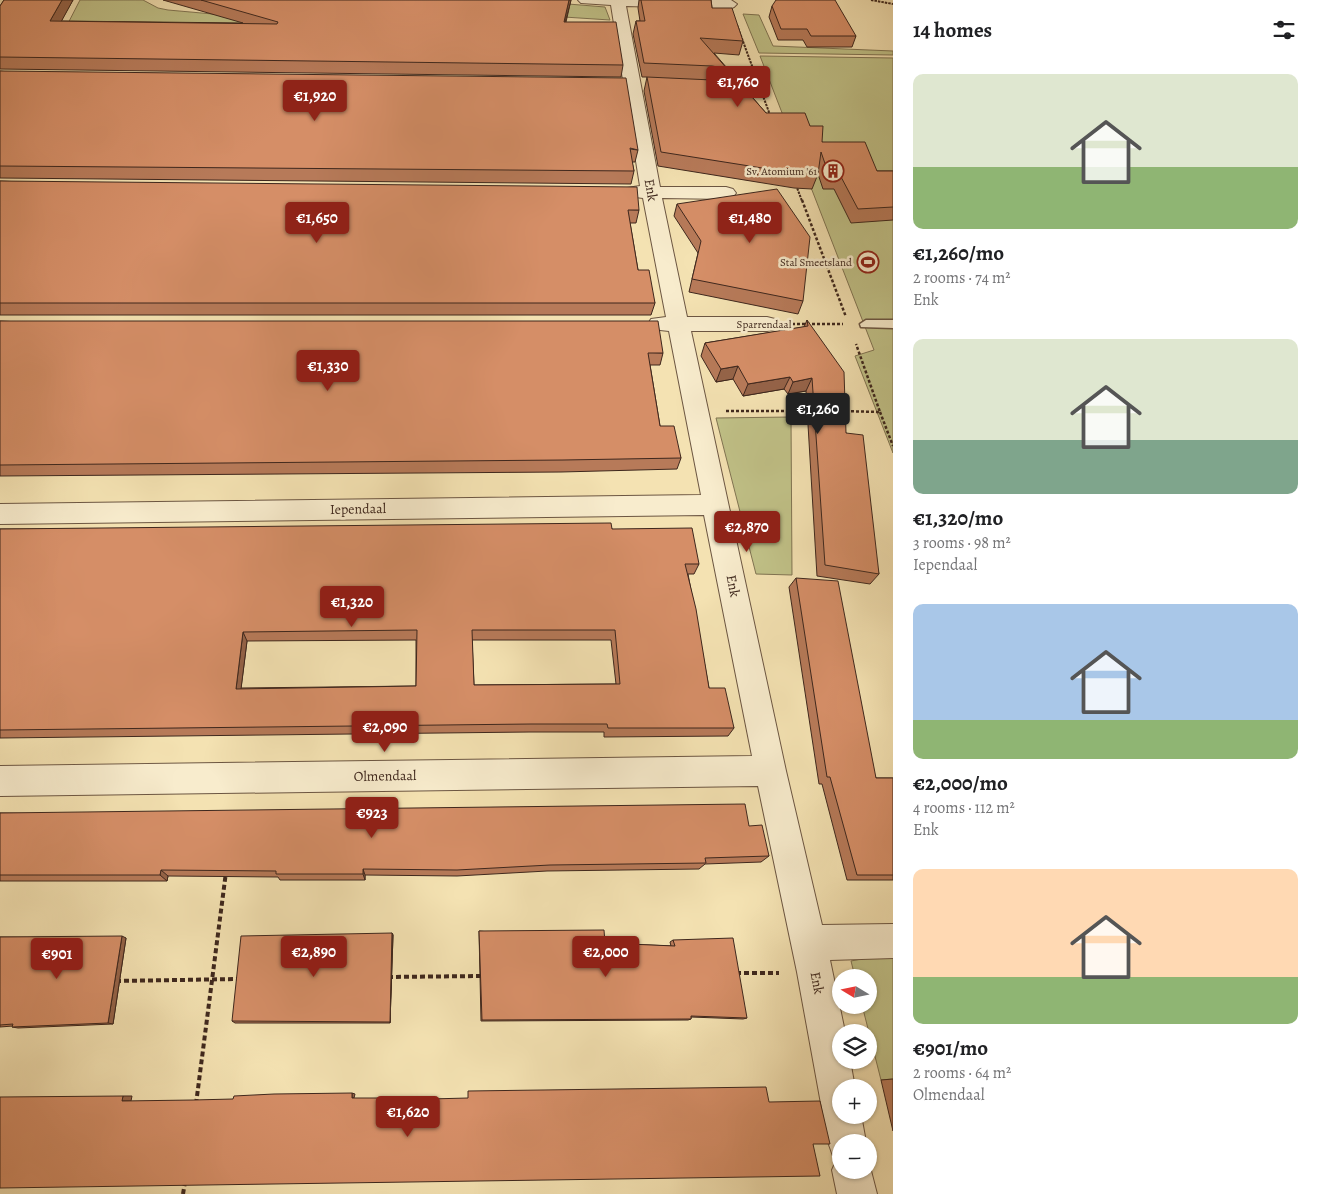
<!DOCTYPE html>
<meta charset="utf-8">
<style>
body{margin:0;font-family:Alegreya,serif;background:#f6f6f6;color:#202124;height:100vh;display:flex;flex-direction:column;font-size:19px;white-space:nowrap}
*{box-sizing:border-box;margin:0}
p{font-size:16px;color:#757577}
.icon{flex:none;width:28px;height:28px;fill:none;stroke:currentColor;stroke-width:2;stroke-linecap:round;stroke-linejoin:round}
.map{position:relative;flex:1;overflow:hidden}
.side{display:flex;flex-direction:column;background:#fff;width:425px}
.side>*{flex:none}
.needle{width:32px;rotate:280deg}
.fabs{position:absolute;left:832px;top:969px;display:grid;gap:10px}
.fabs a{display:grid;place-items:center;width:45px;height:45px;border-radius:50%;background:#fff;box-shadow:0 1px 4px #0004;font-size:25px}
.price{position:absolute;translate:-50% -42px;padding:0 11px;border-radius:5px;background:#8f2418;color:#fff;font-size:16px;line-height:32px;filter:drop-shadow(0 1px 2px #0008)}
.price::after{content:'';position:absolute;left:50%;top:30px;width:15px;height:11px;margin-left:-8px;background:inherit;clip-path:polygon(0 0,100% 0,50% 100%)}
.price.selected{background:#222;color:#fff}
ul{padding:0;list-style:none}
li{display:grid;align-content:center;gap:10px;height:265px;padding:0 20px}
li span{display:grid;place-items:center;height:155px;border-radius:10px;color:#555}
li>.icon{margin-inline-start:auto}
span .icon{width:90px;height:90px;fill:#fffc;stroke-width:1}
li b{font-size:21px}
h2{display:flex;justify-content:space-between;align-items:center;height:60px;padding:0 20px;font-size:21px}
main{display:flex;flex:1;min-height:0}
.map>svg:first-child{display:block}
</style>
<main>
<div class="map">
<svg width="893" height="1194" viewBox="0 0 893 1194">
<rect width="100%" height="100%" fill="#f4e2b2"/>
<filter id="stains"><feTurbulence type="fractalNoise" baseFrequency=".004" numOctaves="4"/><feColorMatrix values="0 0 0 0 .2 0 0 0 0 .09 0 0 0 0 .02 0 0 0 .5 -.17"/></filter>
<radialGradient id="worn" r=".72"><stop offset=".6" stop-color="#630" stop-opacity="0"/><stop offset="1" stop-color="#630" stop-opacity=".3"/></radialGradient>
<g fill="#c1c288" stroke="#807452">
<polygon points="80,0 143,0 158,8 168,10 369,28 62,35"/>
<polygon points="519,0 605,7 610,20 564,17"/>
<polygon points="743,14 759,15 773,46 893,51 893,55 759,53"/>
<polygon points="760,56 893,58 893,453 855,356 874,350"/>
<polygon points="791,417 792,575 756,574 716,418"/>
<polygon points="872,957 893,958 893,1079 881,1080 862,1005 869,1005 869,978 855,977 851,961"/>
</g>
<g fill="none" stroke-linecap="round" stroke-linejoin="round">
<g stroke="#6c5642" stroke-width="3">
<polygon id="service" points="866,320 893,320 893,328 861,327 860,324"/>
</g>
<g stroke="#6c5642" stroke-width="2">
<polygon id="minor" points="578,0 731,0 737,4 734,7 729,9 626,6 660,187 726,187 733,189 736,193 733,197 726,199 662,198 687,317 767,317 775,319 778,324 775,329 767,331 691,331 786,771 822,925 893,924 893,958 830,960 845,1032 841,1032 841,1060 850,1060 855,1088 841,1088 841,1115 861,1115 866,1142 841,1142 841,1170 869,1170 869,1163 877,1194 837,1194 832,1170 838,1157 833,1156 828,1142 797,972 758,786 0,796 0,766 752,756 704,515 0,524 0,504 701,495 669,331 651,329 648,324 651,319 666,317 643,198 627,196 624,192 627,188 640,186 611,5 581,3"/>
</g>
<g stroke="#3e271d" stroke-width="2" stroke-dasharray="2.5 1" stroke-linecap="butt">
<polyline points="871,0 893,4"/>
<polyline points="737,25 770,115"/>
<polyline points="741,87 760,88"/>
<polyline points="796,185 802,201"/>
</g>
<g stroke="#3e271d" stroke-width="2.5" stroke-dasharray="3 2" stroke-linecap="butt">
<polyline points="802,200 846,317"/>
<polyline points="792,324 843,324"/>
<polyline points="726,411 810,411"/>
<polyline points="841,411 880,412 856,344"/>
<polyline points="880,412 893,446"/>
</g>
<g stroke="#3e271d" stroke-width="4" stroke-dasharray="5 3" stroke-linecap="butt">
<polyline points="736,973 779,973"/>
<polyline points="388,977 484,976"/>
<polyline points="116,981 239,979"/>
<polyline points="196,1104 226,872"/>
<polyline points="183,1194 185,1182"/>
</g>
<use href="#service" fill="#f8eccd" fill-rule="evenodd"/>
<use href="#minor" fill="#f8eccd" fill-rule="evenodd"/>
</g>
<g fill="#b77a59" stroke="#3e271d" fill-rule="evenodd">
<polygon points="4,0 73,0 61,21 243,23 163,0 571,0 566,22 623,65 621,77 0,69 0,6"/>
<polygon points="639,0 711,0 712,8 743,41 739,55 714,53 766,113 810,126 822,142 877,171 893,171 893,220 851,223 834,189 823,189 818,174 812,189 794,188 658,166 644,91 647,77 642,77 633,34 636,21 640,21 638,8"/>
<polygon points="772,6 856,36 852,47 807,47 803,40 778,40 769,17"/>
<polygon points="0,71 638,150 635,162 632,162 634,171 631,184 0,178"/>
<polygon points="0,181 639,210 636,223 630,223 638,270 655,303 651,315 0,315"/>
<polygon points="677,204 803,301 798,314 689,292 698,253 674,216"/>
<polygon points="807,320 846,433 879,574 870,584 817,576 806,391 788,394 784,389 743,396 733,379 716,382 701,356 705,343 804,327"/>
<polygon points="0,321 663,353 660,365 650,365 660,426 681,458 677,469 561,472 0,476"/>
<path d="M0,529H612L699,564L694,574H688L709,688L734,728L728,736L604,737V732H530L0,738ZM416,640V686L241,688L247,641ZM472,640H611L616,684L474,685Z"/>
<polygon points="796,578 876,778 893,778 893,880 847,880 822,784 819,784 789,587"/>
<polygon points="0,813 749,826 769,856 761,862 705,864 699,869 547,871 457,876 365,875 365,880 280,880 278,877 168,876 167,881 0,881"/>
<polygon points="479,931 605,943 671,946 670,942 673,940 747,1018 743,1019 691,1017 691,1019 688,1020 481,1021"/>
<polygon points="392,933 393,935 390,1023 235,1023 232,1021"/>
<polygon points="0,937 126,938 113,1024 18,1028 12,1027 13,1026 0,1027"/>
<polygon points="893,1079 893,1131 881,1080"/>
</g>
<g fill="#956348" stroke="#3e271d">
<polygon points="62,0 73,0 55,33 50,21"/>
<polygon points="569,0 571,0 562,34 564,22"/>
<polygon points="738,366 733,379 716,382 721,369"/>
<polygon points="790,377 784,389 743,396 748,384"/>
<polygon points="812,378 806,391 788,394 793,382"/>
<polygon points="243,632 247,641 240,697 236,689"/>
<polygon points="363,869 365,875 365,880 363,874"/>
<polygon points="161,870 168,876 167,881 160,875"/>
<polygon points="392,933 393,935 390,1023 390,1022"/>
<polygon points="122,936 126,938 113,1024 108,1023"/>
<polygon points="352,1093 355,1094 354,1098 352,1098"/>
<polygon points="123,1096 132,1096 131,1101 122,1101"/>
</g>
<g fill="#d58e67" stroke="#3e271d" fill-rule="evenodd">
<polygon points="4,0 62,0 50,21 277,24 278,22 201,0 569,0 564,22 616,22 623,65 0,57 0,6"/>
<polygon points="641,0 711,0 712,8 732,8 743,41 700,38 766,113 805,113 810,126 823,126 822,142 865,142 877,171 893,171 893,207 858,209 840,175 829,175 821,152 818,174 800,174 661,152 647,77 712,80 719,78 721,72 718,67 712,66 644,63 636,21 645,21"/>
<polygon points="776,0 835,0 856,36 811,36 807,29 781,29 772,6"/>
<polygon points="0,71 626,78 638,150 630,148 634,171 0,166"/>
<polygon points="0,181 637,187 639,210 628,210 638,270 649,270 655,303 0,303"/>
<polygon points="777,189 810,237 803,301 692,279 701,241 677,204"/>
<polygon points="807,320 844,372 846,433 863,435 879,574 825,565 812,378 793,382 790,377 748,384 738,366 721,369 705,343 808,326"/>
<polygon points="0,321 658,321 663,353 648,353 660,426 674,426 681,458 563,460 0,465"/>
<path d="M611,523L612,529L692,528L699,564H685L696,609L709,688H725L734,728H608L607,724H531L0,730V529ZM417,630L416,686L236,689L243,632ZM472,630H615L620,684L474,685Z"/>
<polygon points="796,578 838,581 876,778 893,778 893,875 857,875 830,777 827,777"/>
<polygon points="745,804 749,826 762,825 769,856 705,858 706,863 550,865 457,870 363,869 363,874 276,874 276,871 161,870 160,875 0,875 0,813"/>
<polygon points="604,930 605,943 675,946 673,940 733,938 747,1018 691,1016 691,1019 482,1020 479,931"/>
<polygon points="392,933 390,1022 232,1021 241,936"/>
<polygon points="122,936 108,1023 12,1027 13,1024 0,1025 0,937"/>
<polygon points="766,1087 769,1102 820,1101 830,1144 813,1144 820,1176 0,1188 0,1097 123,1096 122,1101 193,1100 233,1099 234,1096 274,1094 352,1093 352,1098 391,1098 391,1100 468,1098 468,1091"/>
</g>
<defs>
<g id="building-ring" transform="scale(1.125)"><circle r="9.5" fill="#f8eccd" stroke="#8f2418" stroke-width="1.5"/><path d="M-4-6H4V6H1V3H-1V6H-4ZM-2.5-4.3h1.7v1.8h-1.7ZM.8-4.3h1.7v1.8H.8ZM-2.5-1h1.7V.8h-1.7ZM.8-1h1.7V.8H.8Z" fill="#8f2418"/></g>
<g id="stadium-ring" transform="scale(1.125)"><circle r="9.5" fill="#f8eccd" stroke="#8f2418" stroke-width="1.5"/><path d="M0-5a6.5 5 0 1 0 0 10a6.5 5 0 1 0 0-10ZM-3.5-1.8h7v3.6h-7Z" fill="#8f2418"/></g>
</defs>
<g fill-rule="evenodd">
<use href="#building-ring" x="833" y="171"/>
<use href="#stadium-ring" x="868" y="262"/>
</g>
<g text-anchor="middle" dominant-baseline="central" stroke-width="5" stroke-linejoin="round" paint-order="stroke">
<g font-size="11" fill="#3e271d" stroke="#f8eccd" text-anchor="end">
<text x="817" y="171">Sv. Atomium '61</text>
<text x="852" y="262">Stal Smeetsland</text>
</g>
<g font-size="11" fill="#3e271d" stroke="#f8eccd">
<text x="764" y="324">Sparrendaal</text>
</g>
<g font-size="14" fill="#3e271d" stroke="#f8eccd">
<text transform="translate(651 190) rotate(80)">Enk</text>
<text transform="translate(358 509) rotate(-1)">Iependaal</text>
<text transform="translate(733 586) rotate(79)">Enk</text>
<text transform="translate(385 776) rotate(-1)">Olmendaal</text>
<text transform="translate(817 983) rotate(79)">Enk</text>
</g>
</g>
<rect width="100%" height="100%" filter="url(#stains)"/>
<rect width="100%" height="100%" fill="url(#worn)"/>
</svg>
<div class="fabs">
<a><svg class="needle" viewBox="-14 -14 28 28"><path d="M0-13l5 13h-10z" fill="#e53935"/><path d="M0 13l5-13h-10z" fill="#757577"/></svg></a>
<a><svg class="icon" aria-label="layers" viewBox="0 0 24 24"><path d="M12 4l9 5-9 5-9-5zM3 14l9 5 9-5"/></svg></a>
<a>+</a>
<a>−</a>
</div>
<b class="price" style="left:738px;top:108px">€1,760</b>
<b class="price" style="left:315px;top:122px">€1,920</b>
<b class="price" style="left:317px;top:244px">€1,650</b>
<b class="price" style="left:750px;top:244px">€1,480</b>
<b class="price" style="left:328px;top:392px">€1,330</b>
<b class="price selected" style="left:818px;top:435px">€1,260</b>
<b class="price" style="left:747px;top:553px">€2,870</b>
<b class="price" style="left:352px;top:628px">€1,320</b>
<b class="price" style="left:385px;top:753px">€2,090</b>
<b class="price" style="left:372px;top:839px">€923</b>
<b class="price" style="left:314px;top:978px">€2,890</b>
<b class="price" style="left:606px;top:978px">€2,000</b>
<b class="price" style="left:57px;top:980px">€901</b>
<b class="price" style="left:408px;top:1138px">€1,620</b>
</div>
<section class="side">
<h2>14 homes<svg class="icon" aria-label="filters" viewBox="0 0 24 24"><path d="M4 7h16M4 17h16"/><circle cx="9" cy="7" r="2"/><circle cx="15" cy="17" r="2"/></svg></h2>
<ul>
<li><span style="background:linear-gradient(#dfe7d0 60%,#8fb573 0)"><svg class="icon" aria-label="home" viewBox="0 0 24 24"><path d="M3 11l9-7 9 7M6 9v11h12V9"/></svg></span><div><b>€1,260/mo</b><p>2 rooms · 74 m²</p><p>Enk</p></div></li>
<li><span style="background:linear-gradient(#dfe7d0 65%,#7fa58c 0)"><svg class="icon" aria-label="home" viewBox="0 0 24 24"><path d="M3 11l9-7 9 7M6 9v11h12V9"/></svg></span><div><b>€1,320/mo</b><p>3 rooms · 98 m²</p><p>Iependaal</p></div></li>
<li><span style="background:linear-gradient(#a9c7e8 75%,#8fb573 0)"><svg class="icon" aria-label="home" viewBox="0 0 24 24"><path d="M3 11l9-7 9 7M6 9v11h12V9"/></svg></span><div><b>€2,000/mo</b><p>4 rooms · 112 m²</p><p>Enk</p></div></li>
<li><span style="background:linear-gradient(#ffd9b3 70%,#8fb573 0)"><svg class="icon" aria-label="home" viewBox="0 0 24 24"><path d="M3 11l9-7 9 7M6 9v11h12V9"/></svg></span><div><b>€901/mo</b><p>2 rooms · 64 m²</p><p>Olmendaal</p></div></li>
</ul>
</section>
</main>
